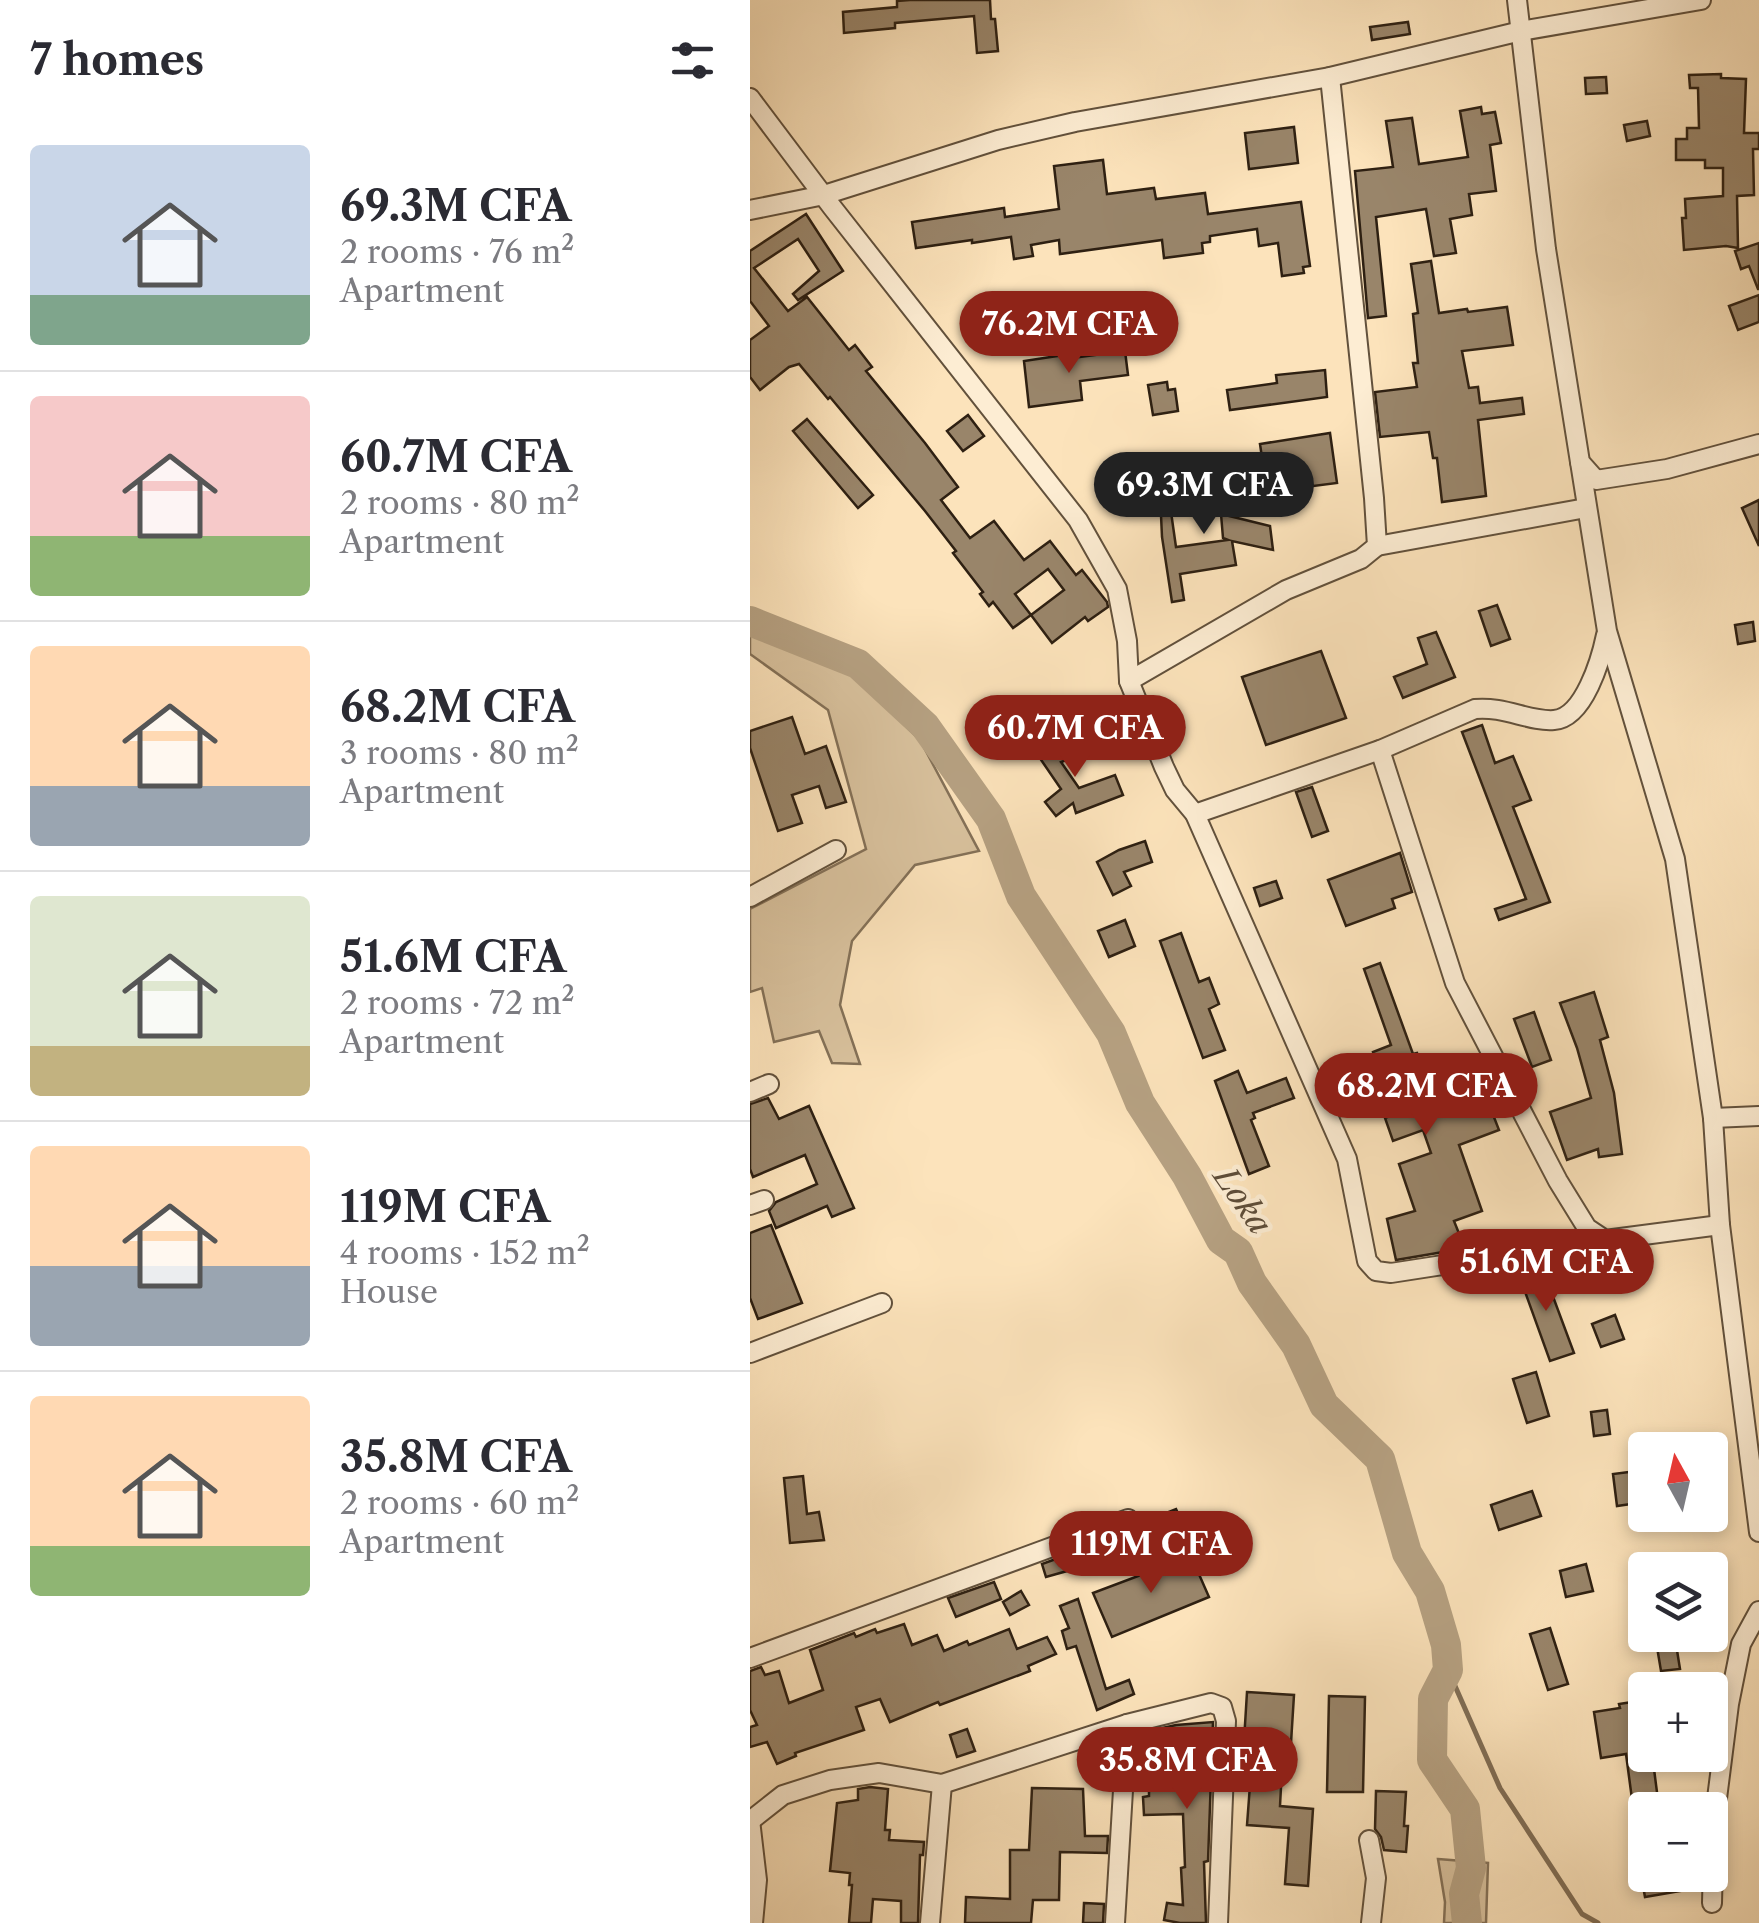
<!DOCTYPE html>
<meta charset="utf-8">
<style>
body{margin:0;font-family:"Libre Caslon Text",serif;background:#f2f2f3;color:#2b2b33;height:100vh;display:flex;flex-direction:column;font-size:38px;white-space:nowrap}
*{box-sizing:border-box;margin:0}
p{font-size:32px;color:#7c7c81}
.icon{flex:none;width:55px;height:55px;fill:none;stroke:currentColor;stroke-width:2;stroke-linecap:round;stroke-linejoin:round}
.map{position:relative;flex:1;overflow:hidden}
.panel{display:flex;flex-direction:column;background:#fff;width:750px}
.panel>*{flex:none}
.needle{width:65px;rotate:352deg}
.tools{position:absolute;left:878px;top:1432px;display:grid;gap:20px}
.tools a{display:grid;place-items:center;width:100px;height:100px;border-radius:10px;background:#fff;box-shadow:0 5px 15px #0003;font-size:50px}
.price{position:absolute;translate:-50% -85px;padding:0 22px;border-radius:35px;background:#8f2418;color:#fff;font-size:32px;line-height:65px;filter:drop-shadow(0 2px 5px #0008)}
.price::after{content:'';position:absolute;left:50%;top:60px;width:30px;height:22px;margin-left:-15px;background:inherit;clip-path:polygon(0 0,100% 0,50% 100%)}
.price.on{background:#222;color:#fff}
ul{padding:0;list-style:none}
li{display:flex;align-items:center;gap:30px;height:250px;padding:0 30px}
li+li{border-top:2px solid #e1e1e2}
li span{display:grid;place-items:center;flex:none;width:280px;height:200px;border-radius:10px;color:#555}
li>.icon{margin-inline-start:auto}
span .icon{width:120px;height:120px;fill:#fffc;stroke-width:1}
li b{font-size:42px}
h2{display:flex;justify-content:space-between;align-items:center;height:120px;padding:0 30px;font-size:42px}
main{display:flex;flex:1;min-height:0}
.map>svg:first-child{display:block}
</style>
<main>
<section class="panel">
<h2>7 homes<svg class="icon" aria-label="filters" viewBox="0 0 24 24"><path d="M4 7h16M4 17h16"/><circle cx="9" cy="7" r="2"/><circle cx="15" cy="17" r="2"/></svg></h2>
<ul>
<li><span style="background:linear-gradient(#c9d6e8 75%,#7fa58c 0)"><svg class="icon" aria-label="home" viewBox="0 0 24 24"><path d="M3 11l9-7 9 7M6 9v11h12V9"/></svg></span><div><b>69.3M CFA</b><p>2 rooms · 76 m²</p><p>Apartment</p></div></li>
<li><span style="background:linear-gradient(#f6c9c9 70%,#8fb573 0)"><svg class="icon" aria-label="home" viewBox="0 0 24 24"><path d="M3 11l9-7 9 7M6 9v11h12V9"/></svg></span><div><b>60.7M CFA</b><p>2 rooms · 80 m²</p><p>Apartment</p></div></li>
<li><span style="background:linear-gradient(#ffd9b3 70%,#9aa5b1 0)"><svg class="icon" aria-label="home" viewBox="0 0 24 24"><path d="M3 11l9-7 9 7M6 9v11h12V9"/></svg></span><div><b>68.2M CFA</b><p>3 rooms · 80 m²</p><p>Apartment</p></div></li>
<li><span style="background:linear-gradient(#dfe7d0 75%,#c2b280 0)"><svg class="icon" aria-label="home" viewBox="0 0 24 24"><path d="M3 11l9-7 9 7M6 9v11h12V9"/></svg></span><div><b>51.6M CFA</b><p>2 rooms · 72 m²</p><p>Apartment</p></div></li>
<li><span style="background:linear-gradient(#ffd9b3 60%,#9aa5b1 0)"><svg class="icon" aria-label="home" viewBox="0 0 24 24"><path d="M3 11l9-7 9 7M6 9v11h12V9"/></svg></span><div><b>119M CFA</b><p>4 rooms · 152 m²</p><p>House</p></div></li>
<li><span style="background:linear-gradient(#ffd9b3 75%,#8fb573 0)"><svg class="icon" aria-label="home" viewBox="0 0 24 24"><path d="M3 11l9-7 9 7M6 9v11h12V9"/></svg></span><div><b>35.8M CFA</b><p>2 rooms · 60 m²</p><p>Apartment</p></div></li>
</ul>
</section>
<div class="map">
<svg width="1009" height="1923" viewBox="0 0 1009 1923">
<rect width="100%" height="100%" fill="#fce3bb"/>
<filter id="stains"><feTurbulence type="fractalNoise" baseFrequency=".002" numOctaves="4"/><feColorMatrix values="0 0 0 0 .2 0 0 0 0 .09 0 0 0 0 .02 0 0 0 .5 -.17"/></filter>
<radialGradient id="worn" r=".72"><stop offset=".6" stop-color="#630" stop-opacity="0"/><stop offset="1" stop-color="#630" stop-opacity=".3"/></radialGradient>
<g fill="#d9c29e" stroke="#847158" stroke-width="2.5">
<polygon points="0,609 86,652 117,688 170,740 229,851 165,865 102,941 90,1005 110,1064 82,1063 69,1031 24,1042 12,988 0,992 0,909 116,849 78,710 0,654"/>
<polygon points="688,1859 738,1863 736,1923 694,1923 695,1902"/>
</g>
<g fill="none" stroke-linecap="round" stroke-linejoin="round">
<polyline stroke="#806d55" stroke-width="5" points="698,1670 750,1788 832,1914 848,1923"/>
<polyline stroke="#b6a182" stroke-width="30" points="0,621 108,664 175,726 241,819 271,896 361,1033 390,1103 437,1176 471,1240 488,1252 502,1283 546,1345 574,1405 630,1459 657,1553 680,1591 696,1645 698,1670 683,1699 682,1760 715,1809 721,1868 714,1894 717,1923"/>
</g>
<g fill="#99856a" stroke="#2e2012" stroke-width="2.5" fill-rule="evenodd">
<polygon points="160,0 240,0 241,19 245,19 248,51 227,53 224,16 145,23 145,28 94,33 93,12 147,7 147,1"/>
<polygon points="658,22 660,34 622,40 620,27"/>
<polygon points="971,74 971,78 996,79 994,133 1009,133 1009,149 1003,149 1004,195 987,196 988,248 976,246 934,250 932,218 936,218 935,199 973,196 973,168 955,168 955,160 926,160 926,139 937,139 937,128 949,128 948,88 940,88 939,75"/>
<polygon points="856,77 857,93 836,94 835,78"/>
<polygon points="731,107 732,114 745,112 751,143 740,145 746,191 719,194 722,215 700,219 706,253 684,256 676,209 626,217 636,316 618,318 605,171 643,167 636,121 662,118 669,164 718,157 710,111"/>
<polygon points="897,121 900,136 877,141 874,125"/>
<polygon points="544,127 548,163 499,169 495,133"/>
<polygon points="353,160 357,194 404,188 406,199 455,193 458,214 551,202 560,266 553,267 554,273 532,276 528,243 509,246 507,229 460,236 460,242 452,243 453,253 414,258 412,240 310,254 309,240 281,245 283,256 264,259 261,237 222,243 222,240 166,248 162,222 254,208 255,217 309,209 304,166"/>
<path d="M56,214L93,271L48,300L43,294L69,271L48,239L4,268L38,311L57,297L99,350L105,345L122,367L116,371L175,443L208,487L191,500L220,538L244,521L274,560L300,541L326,575L332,570L357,602L358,607L338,621L335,617L302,643L281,615L263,628L243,602L239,606L230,594L233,592L203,553L206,551L175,511L80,397L78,399L49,364L39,367L10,390L0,377V340L19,326L0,301V251ZM298,569L314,590L281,615L265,594Z"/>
<polygon points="1009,243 1009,289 1008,289 999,266 991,269 985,251"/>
<polygon points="681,261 689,313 717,309 718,312 757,307 763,345 712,351 719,388 728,387 730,403 772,398 774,414 728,420 736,496 692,502 687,458 683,458 679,432 630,437 625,392 667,387 663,363 668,363 663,314 668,313 661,264"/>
<polygon points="1009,295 1009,322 988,330 979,306"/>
<polygon points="375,351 378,375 330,381 332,400 279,407 274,361 314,355 314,359"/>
<polygon points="575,370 577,397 480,410 477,390 527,383 526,375"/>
<polygon points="417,382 418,390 425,389 428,411 403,415 398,385"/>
<polygon points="218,415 234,436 213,451 197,431"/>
<polygon points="57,419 123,495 108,508 43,431"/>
<polygon points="580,433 587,483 517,492 510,444"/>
<polygon points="405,456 410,491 387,494 382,459"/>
<polygon points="465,485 468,505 421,512 426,547 478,540 473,538 471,514 520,526 523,550 482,541 486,565 430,574 434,600 422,602 412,537 410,493"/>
<polygon points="1009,500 1009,546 992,508"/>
<polygon points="747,605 760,639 741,646 729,611"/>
<polygon points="1003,622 1005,641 988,644 985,625"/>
<polygon points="686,632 705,677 653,698 644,677 677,664 668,638"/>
<polygon points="571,651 596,718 516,745 492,677"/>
<polygon points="42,717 55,754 76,746 96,802 76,808 69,786 42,795 52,823 28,831 0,748 0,731"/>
<polygon points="732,725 745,763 763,756 781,800 763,807 800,902 749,920 745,909 776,899 712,732"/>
<polygon points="328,736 338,752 311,762 329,788 365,775 373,795 326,813 323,803 306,816 295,802 311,789 285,751"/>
<polygon points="562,787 578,831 562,837 546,792"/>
<polygon points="395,841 402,862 374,872 381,886 363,895 347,862 369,850"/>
<polygon points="650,853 662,892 642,899 645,908 596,926 578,880"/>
<polygon points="526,881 532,898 510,906 504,888"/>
<polygon points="375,920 385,946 359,957 348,931"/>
<polygon points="431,933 449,982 459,978 469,1004 459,1009 475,1050 453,1058 410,941"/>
<polygon points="630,963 663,1054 667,1053 685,1103 731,1084 749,1130 709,1145 732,1211 704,1221 714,1246 699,1251 646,1260 637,1219 665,1211 649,1164 681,1153 673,1130 643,1141 635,1118 640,1116 625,1073 609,1079 604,1066 625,1059 623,1052 641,1045 614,969"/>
<polygon points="844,992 858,1037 850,1040 864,1093 872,1154 849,1157 848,1149 817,1160 800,1112 841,1098 827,1048 810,1003"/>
<polygon points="784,1012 801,1060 782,1067 764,1019"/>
<polygon points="488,1071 497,1093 536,1078 544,1098 503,1113 505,1118 501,1120 519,1166 499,1174 465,1081"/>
<polygon points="18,1098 29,1119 59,1106 104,1208 82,1217 77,1206 26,1228 19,1211 26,1202 67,1184 55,1155 3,1177 0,1169 0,1104"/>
<polygon points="21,1225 52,1303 8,1319 0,1298 0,1233"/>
<polygon points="856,1252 864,1274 829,1288 819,1262 838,1255"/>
<polygon points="792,1267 824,1353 800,1361 769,1275"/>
<polygon points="865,1315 874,1339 851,1347 842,1324"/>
<polygon points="786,1372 799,1416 777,1423 763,1379"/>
<polygon points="857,1410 860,1434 844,1436 841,1412"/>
<polygon points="895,1470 895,1502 867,1506 863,1474"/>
<polygon points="53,1476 57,1514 69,1512 74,1540 40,1543 34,1478"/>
<polygon points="782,1491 791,1516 749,1530 741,1505"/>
<polygon points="426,1509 436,1531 393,1549 385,1529 397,1524 396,1521"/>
<polygon points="314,1556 317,1571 296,1577 292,1564"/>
<polygon points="441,1556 459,1597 362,1637 343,1593"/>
<polygon points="836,1564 843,1591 816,1597 810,1571"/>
<polygon points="244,1582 251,1599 206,1617 198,1598"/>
<polygon points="271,1591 279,1605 260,1615 253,1602"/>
<polygon points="328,1599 356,1689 379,1680 384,1694 347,1710 326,1646 317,1649 312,1631 319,1628 310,1606"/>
<polygon points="154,1624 162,1645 187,1635 194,1651 217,1641 219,1645 259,1629 267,1649 297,1637 306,1654 278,1666 280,1671 190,1705 188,1702 140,1722 130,1699 106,1707 114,1730 45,1753 46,1756 27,1764 17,1742 0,1747 0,1727 7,1725 0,1710 0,1671 11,1667 15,1675 29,1671 39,1703 73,1690 60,1650 104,1633 106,1637 125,1629 127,1633"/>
<polygon points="800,1628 818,1684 798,1690 780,1634"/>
<polygon points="926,1644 930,1669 911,1671 907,1647"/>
<polygon points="497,1692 544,1695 541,1743 494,1741"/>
<polygon points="579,1696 615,1697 613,1792 577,1792"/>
<polygon points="895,1700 895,1770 904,1769 908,1800 895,1802 895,1837 887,1837 876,1754 851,1758 844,1712 870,1708 869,1704"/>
<polygon points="463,1722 458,1861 454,1862 456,1923 430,1923 414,1920 417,1903 433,1905 431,1868 435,1867 433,1814 394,1815 393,1797 399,1796 399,1775 441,1770 440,1742 401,1746 399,1731 426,1725"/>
<polygon points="217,1729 225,1751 207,1757 200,1735"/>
<polygon points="500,1785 531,1787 530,1806 563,1809 558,1886 535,1884 539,1828 497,1825"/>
<polygon points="120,1787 138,1789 135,1830 140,1830 139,1840 174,1842 173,1855 170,1855 168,1923 151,1923 151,1901 123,1899 121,1923 99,1923 102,1885 99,1885 100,1873 80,1871 87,1803 108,1800 108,1789"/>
<polygon points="282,1788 333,1789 335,1836 358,1836 357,1853 310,1852 309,1900 283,1900 281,1923 215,1923 216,1897 260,1899 260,1850 279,1850"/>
<polygon points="626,1791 656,1792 654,1826 658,1826 656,1852 634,1850 631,1837 625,1829"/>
<polygon points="891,1875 933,1875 936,1890 895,1897"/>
<polygon points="334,1903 354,1904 353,1923 333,1923"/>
</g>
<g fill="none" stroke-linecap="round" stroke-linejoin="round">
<g stroke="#62513c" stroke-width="22">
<g id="minor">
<polyline points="767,0 796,249 830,462 846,480 917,469 1009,444"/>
<polyline points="0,98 82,207 328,520 367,589 377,641 379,681 414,767 425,790 445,814 597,1159 617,1261 626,1271 641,1273 855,1240"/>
<polyline points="0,210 74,195 248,140 325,122 580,77 771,31 951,0"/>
<polyline points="830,462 857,631 925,859 963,1118 970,1225 1009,1532"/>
<polyline points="627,546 836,508"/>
<polyline points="379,681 536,590 611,559 627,546 624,498 580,77"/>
<polyline points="630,750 705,983 808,1181 837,1228 855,1240 970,1225"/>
<path d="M445,814L630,750L725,709C754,706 780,722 804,720C834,718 851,659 856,635"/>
<polyline points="0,897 86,850"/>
<polyline points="0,1092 19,1084"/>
<polyline points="963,1118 1009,1116"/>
<polyline points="0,1205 14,1200"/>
<polyline points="0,1353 132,1303"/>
<polyline points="0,1658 378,1519"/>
<polyline points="0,1820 7,1880 3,1923"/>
<polyline points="0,1821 33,1795 80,1780 129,1773 192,1784 377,1724 461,1703 472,1707 476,1721 468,1923"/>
<polyline points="619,1840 626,1878 621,1923"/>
<polyline points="962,1903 964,1822 979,1704 991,1644 1009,1611"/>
<polyline points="180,1923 192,1784"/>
<polyline points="365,1923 377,1724"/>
</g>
</g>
<use href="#minor" stroke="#fdedd3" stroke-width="18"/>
</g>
<g text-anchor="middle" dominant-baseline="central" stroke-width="9" stroke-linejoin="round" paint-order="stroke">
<g font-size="32" font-style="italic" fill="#5e4d39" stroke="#fdedd3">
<text transform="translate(493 1200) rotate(55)">Loka</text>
</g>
</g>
<rect width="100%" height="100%" filter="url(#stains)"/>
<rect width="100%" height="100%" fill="url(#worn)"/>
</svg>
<div class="tools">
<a><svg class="needle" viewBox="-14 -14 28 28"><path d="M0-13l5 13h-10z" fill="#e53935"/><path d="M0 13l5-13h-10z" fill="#7c7c81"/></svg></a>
<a><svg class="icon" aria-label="layers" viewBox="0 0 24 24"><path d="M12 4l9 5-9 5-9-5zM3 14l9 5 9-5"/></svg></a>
<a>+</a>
<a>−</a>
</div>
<b class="price" style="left:319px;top:376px">76.2M CFA</b>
<b class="price on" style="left:454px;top:537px">69.3M CFA</b>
<b class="price" style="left:325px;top:780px">60.7M CFA</b>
<b class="price" style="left:676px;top:1138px">68.2M CFA</b>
<b class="price" style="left:796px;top:1314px">51.6M CFA</b>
<b class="price" style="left:401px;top:1596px">119M CFA</b>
<b class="price" style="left:437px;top:1812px">35.8M CFA</b>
</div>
</main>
